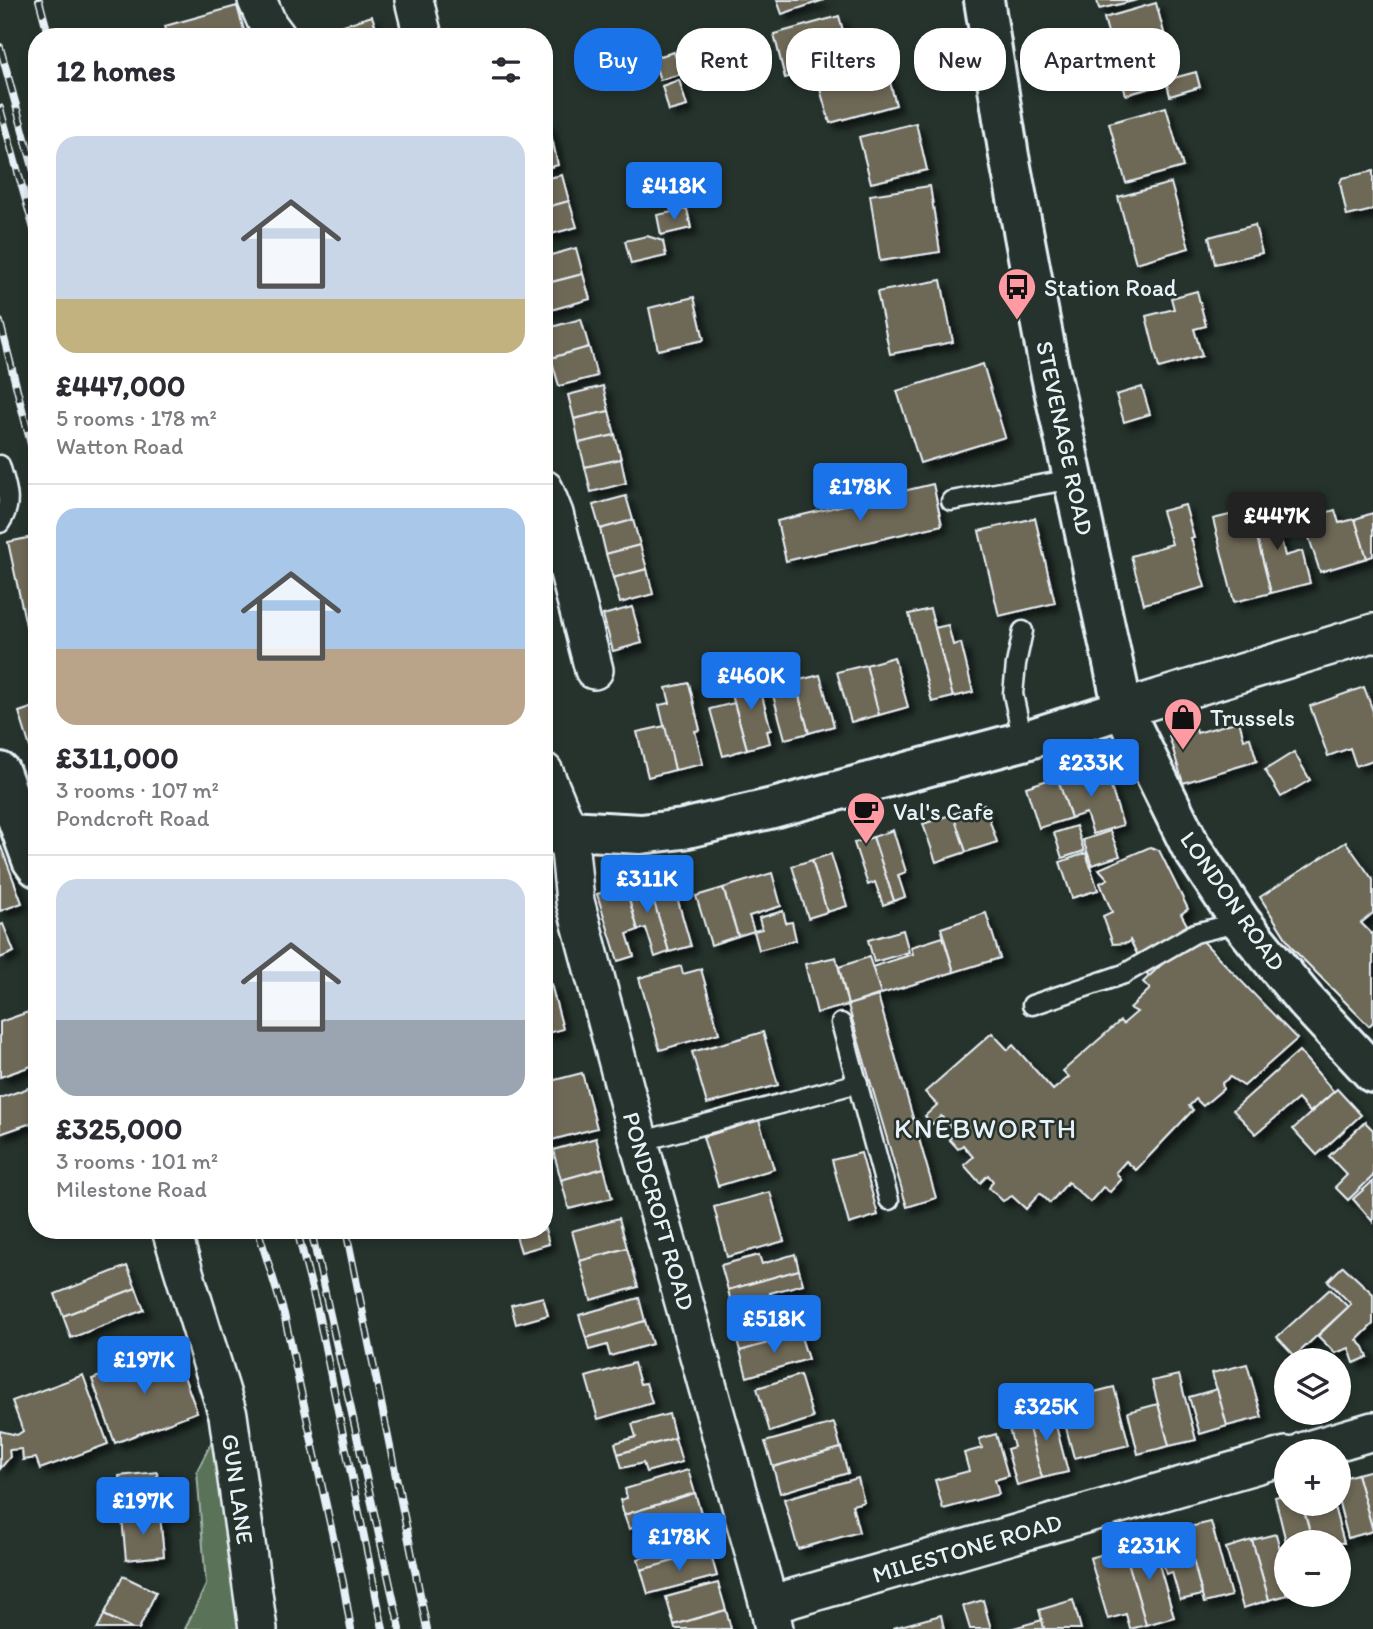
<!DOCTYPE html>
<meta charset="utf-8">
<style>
body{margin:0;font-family:Itim,sans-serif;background:#f7f7f7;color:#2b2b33;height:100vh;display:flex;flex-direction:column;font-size:26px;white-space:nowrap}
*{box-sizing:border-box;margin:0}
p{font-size:23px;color:#7c7c81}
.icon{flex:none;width:38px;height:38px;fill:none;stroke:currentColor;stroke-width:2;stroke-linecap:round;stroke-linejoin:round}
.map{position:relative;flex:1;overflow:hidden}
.panel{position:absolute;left:28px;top:28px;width:525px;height:1211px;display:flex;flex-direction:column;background:#fff;border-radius:28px;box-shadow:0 4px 10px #0003}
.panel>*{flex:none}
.hud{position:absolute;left:574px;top:28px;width:665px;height:63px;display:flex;gap:14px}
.buttons{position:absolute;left:1274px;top:1348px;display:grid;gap:14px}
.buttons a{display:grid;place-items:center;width:77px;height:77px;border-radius:50%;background:#fff;box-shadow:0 4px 10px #0003;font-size:35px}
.price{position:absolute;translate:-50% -60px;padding:0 16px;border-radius:7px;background:#1a73e8;color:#fff;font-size:23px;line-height:46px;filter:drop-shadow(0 2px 4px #0008)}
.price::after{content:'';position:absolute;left:50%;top:42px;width:21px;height:16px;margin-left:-10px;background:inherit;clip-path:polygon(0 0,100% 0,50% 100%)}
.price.current{background:#222;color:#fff}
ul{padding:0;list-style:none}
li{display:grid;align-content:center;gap:14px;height:371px;padding:0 28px}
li+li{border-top:2px solid #e1e1e2}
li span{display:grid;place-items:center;height:217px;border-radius:21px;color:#555}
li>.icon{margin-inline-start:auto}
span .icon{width:126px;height:126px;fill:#fffc;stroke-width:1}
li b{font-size:30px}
h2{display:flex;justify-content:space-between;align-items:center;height:84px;padding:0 28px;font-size:30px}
.tag{padding:0 24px;border-radius:28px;background:#fff;box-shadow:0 4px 10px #0003;font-size:24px;line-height:63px}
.tag.current{background:#1a73e8;color:#fff}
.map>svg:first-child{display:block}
</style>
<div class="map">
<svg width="1373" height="1629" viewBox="0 0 1373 1629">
<defs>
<filter id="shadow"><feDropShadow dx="6" dy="6" stdDeviation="3.5" flood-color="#0009"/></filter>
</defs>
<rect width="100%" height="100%" fill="#26332d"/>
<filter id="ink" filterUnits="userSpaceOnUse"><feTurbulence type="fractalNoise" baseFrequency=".0143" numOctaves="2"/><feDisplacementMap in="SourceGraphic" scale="14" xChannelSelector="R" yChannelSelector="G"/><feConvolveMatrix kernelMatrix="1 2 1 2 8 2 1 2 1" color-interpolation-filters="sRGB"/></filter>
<g filter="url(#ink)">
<polygon fill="#5a7358" stroke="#a1b2a8" stroke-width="2" points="218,1429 244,1629 185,1629 206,1585 197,1471"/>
<g fill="#6e6756" stroke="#e8f1f8" stroke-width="2" filter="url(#shadow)">
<polygon points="777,0 824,0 782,14"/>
<polygon points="1097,0 1138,0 1099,9"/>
<polygon points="1156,3 1167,44 1115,59 1104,18"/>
<polygon points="237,6 246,37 168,37 165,26"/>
<polygon points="372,16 379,37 334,37 331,29"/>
<polygon points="839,16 851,60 785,78 774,34"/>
<polygon points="1150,49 1161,85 1126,95 1115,59"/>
<polygon points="674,52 681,74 660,80 653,58"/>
<polygon points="886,67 896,105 830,123 819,86"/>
<polygon points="1196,72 1200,87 1170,96 1166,80"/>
<polygon points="679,80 687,106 669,111 662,86"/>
<polygon points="1166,107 1183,167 1126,183 1109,123"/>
<polygon points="547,121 553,143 544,145 544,122"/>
<polygon points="916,123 927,170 871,183 859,137"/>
<polygon points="553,143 558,165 544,169 544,145"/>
<polygon points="1373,171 1373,210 1347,216 1340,183 1342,178"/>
<polygon points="562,175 569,201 544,208 544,179"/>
<polygon points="1171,183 1189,248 1136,263 1118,197"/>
<polygon points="930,186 940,252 880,261 870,195"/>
<polygon points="569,201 577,227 544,236 544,208"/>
<polygon points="687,209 691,228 661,235 657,215"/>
<polygon points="1255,225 1262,253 1215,264 1209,237"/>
<polygon points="647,236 663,241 666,256 631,264 625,241"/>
<polygon points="576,248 583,274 544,284 544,257"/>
<polygon points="583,274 590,299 544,312 544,284"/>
<polygon points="941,280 953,342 890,354 877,292"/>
<polygon points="1197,291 1206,326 1194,329 1202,356 1159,368 1146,316 1174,309 1171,298"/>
<polygon points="694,297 704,340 658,350 649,308"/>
<polygon points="581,319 589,347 551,358 544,329"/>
<polygon points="589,347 597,376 559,386 551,358"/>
<polygon points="983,364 1005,437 920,463 897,391"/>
<polygon points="603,386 609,411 574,419 568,395"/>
<polygon points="1142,387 1150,414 1124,422 1116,395"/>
<polygon points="609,411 615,435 579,443 574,419"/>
<polygon points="615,435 621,459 585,467 579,443"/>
<polygon points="621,459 626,483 591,492 585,467"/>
<polygon points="933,484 942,525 786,561 777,521"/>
<polygon points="626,496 633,520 600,529 593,505"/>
<polygon points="1275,503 1282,530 1279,531 1285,556 1302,551 1310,583 1271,593 1250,510"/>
<polygon points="1185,505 1194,538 1191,538 1205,587 1144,604 1131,556 1172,544 1162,511"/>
<polygon points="1250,510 1271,593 1234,602 1213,519"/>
<polygon points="1335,510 1339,523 1355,519 1367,558 1320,572 1303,519"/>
<polygon points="1373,513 1373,556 1367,558 1355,519"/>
<polygon points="1035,518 1055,603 999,616 979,531"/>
<polygon points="633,520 640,545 606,554 600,529"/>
<polygon points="37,536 37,643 30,644 8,542"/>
<polygon points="640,545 647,569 613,578 606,554"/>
<polygon points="647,569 653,594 620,603 613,578"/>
<polygon points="632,607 642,643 613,651 603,615"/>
<polygon points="930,609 953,697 932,702 909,614"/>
<polygon points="948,625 953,645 961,643 973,692 953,697 935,628"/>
<polygon points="894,657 908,707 879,715 866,665"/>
<polygon points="789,660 809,733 785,739 765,666"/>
<polygon points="866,665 879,715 851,722 837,672"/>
<polygon points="820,675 834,726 809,733 795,681"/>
<polygon points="757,677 771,730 767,731 770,743 747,749 729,684"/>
<polygon points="689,683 700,730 695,731 703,764 675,770 659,705 670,703 666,688"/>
<polygon points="1364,687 1373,711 1373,760 1356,766 1350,748 1328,756 1310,706"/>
<polygon points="734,703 747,749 723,756 710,709"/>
<polygon points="37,706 37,770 19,712"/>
<polygon points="1239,721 1244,739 1250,738 1257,761 1183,783 1169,736 1196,728 1197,733"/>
<polygon points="665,726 675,770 648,777 637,732"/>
<polygon points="1294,752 1310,780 1281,797 1265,770"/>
<polygon points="1096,765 1102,783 1109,781 1123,825 1093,834 1086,813 1071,818 1057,777"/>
<polygon points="1057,777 1071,818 1039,828 1026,787"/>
<polygon points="984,804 997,842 966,852 953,814"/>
<polygon points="953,814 966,852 936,862 923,824"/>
<polygon points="1076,826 1084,851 1062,858 1054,833"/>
<polygon points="893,830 906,872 898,875 905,897 894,901 873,837"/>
<polygon points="1110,831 1120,856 1092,865 1083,840"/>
<polygon points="873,837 894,901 883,905 875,882 868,885 854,843"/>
<polygon points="1346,842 1373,880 1373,913 1361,923 1373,935 1373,1022 1369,1026 1293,949 1260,897"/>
<polygon points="0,844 22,903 0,911"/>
<polygon points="1150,847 1159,850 1188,909 1181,914 1192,934 1149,977 1130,940 1128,943 1113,944 1103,916 1112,912 1100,883 1108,879 1099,869"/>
<polygon points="1086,853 1098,890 1072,898 1060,862"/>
<polygon points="831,854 847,906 827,912 812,860"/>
<polygon points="812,860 827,912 808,918 792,866"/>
<polygon points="670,873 691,946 669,952 647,879"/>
<polygon points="772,873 781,906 749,916 754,931 738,936 723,888"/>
<polygon points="647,879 669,952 655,957 646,928 638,930 625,886"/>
<polygon points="625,886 638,930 627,934 634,956 618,961 597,894"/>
<polygon points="723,888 738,936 711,945 696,896"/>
<polygon points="783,911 786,923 792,922 796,940 759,950 754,931 762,929 759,918"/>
<polygon points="986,913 1000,958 954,972 941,928"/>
<polygon points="3,924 14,952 0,958 0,925"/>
<polygon points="903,930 909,952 874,962 868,940"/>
<polygon points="1195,933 1297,1039 1244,1086 1230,1077 1222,1083 1223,1089 1203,1106 1196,1099 1189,1106 1193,1110 1136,1170 1126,1161 1116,1172 1121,1180 1110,1192 1103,1187 1090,1202 1068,1182 1050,1203 1040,1193 1026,1209 1012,1196 1003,1201 989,1188 993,1181 988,1175 980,1183 964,1165 973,1157 963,1145 958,1149 949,1139 956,1133 941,1116 933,1124 925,1116 937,1105 925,1092 992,1033 1008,1050 1013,1045 1053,1090 1069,1077 1063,1071 1120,1021 1123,1024 1137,1012 1130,1008 1150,989 1143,982"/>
<polygon points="943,937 954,972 881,994 872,967 913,954 911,947"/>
<polygon points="836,957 848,1005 817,1013 805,964"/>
<polygon points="869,957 881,994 848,1005 839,967"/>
<polygon points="681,966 683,974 701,969 719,1033 660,1050 639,978"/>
<polygon points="551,984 563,1029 544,1034 544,986"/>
<polygon points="878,996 936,1198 907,1207 848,1005"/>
<polygon points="37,1009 37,1064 0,1077 0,1022"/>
<polygon points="763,1032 778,1085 707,1104 692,1052"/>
<polygon points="1299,1051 1334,1092 1310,1112 1298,1099 1256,1134 1233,1110"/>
<polygon points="582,1073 597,1128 548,1141 544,1125 544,1100 551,1098 547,1082"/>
<polygon points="37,1085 37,1121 0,1134 0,1098"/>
<polygon points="1337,1089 1361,1115 1317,1155 1293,1129"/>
<polygon points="759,1120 774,1169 718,1186 703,1137"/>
<polygon points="1365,1122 1373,1130 1373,1176 1348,1200 1335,1187 1347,1175 1329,1156"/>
<polygon points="596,1138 604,1168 561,1180 553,1150"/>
<polygon points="861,1153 878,1215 849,1224 832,1160"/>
<polygon points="604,1168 612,1198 569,1209 561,1180"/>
<polygon points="1373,1181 1373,1222 1353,1199"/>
<polygon points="770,1192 784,1241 727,1257 714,1207"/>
<polygon points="619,1218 627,1248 580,1261 572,1231"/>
<polygon points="545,1229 549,1244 521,1252 516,1236"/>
<polygon points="627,1248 638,1287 591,1300 580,1261"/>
<polygon points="795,1254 799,1270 728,1290 721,1265 759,1255 762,1264"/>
<polygon points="127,1266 136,1288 63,1316 55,1294"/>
<polygon points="1343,1266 1373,1294 1373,1324 1357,1340 1364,1347 1368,1357 1354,1363 1349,1348 1335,1353 1318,1336 1351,1304 1328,1281"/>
<polygon points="799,1270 803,1284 770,1293 773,1304 734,1315 728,1290"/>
<polygon points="136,1288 144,1310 71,1338 63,1316"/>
<polygon points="1330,1289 1348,1307 1295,1356 1277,1337"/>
<polygon points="543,1297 548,1315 516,1324 511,1305"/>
<polygon points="639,1298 645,1321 586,1338 579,1315"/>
<polygon points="793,1308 800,1334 740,1351 733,1326"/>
<polygon points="645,1321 652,1344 610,1356 607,1345 589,1350 586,1338"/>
<polygon points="800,1334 808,1359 747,1377 740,1351"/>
<polygon points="174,1349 197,1412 115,1443 92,1379"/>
<polygon points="634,1363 640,1384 646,1383 652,1403 598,1419 586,1377"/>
<polygon points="1247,1364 1262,1417 1227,1426 1212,1373"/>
<polygon points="83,1375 108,1444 40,1469 36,1458 23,1460 22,1449 9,1450 10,1457 0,1469 0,1431 17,1435 23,1431 12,1401"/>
<polygon points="800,1375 813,1418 770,1432 757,1388"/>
<polygon points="1179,1375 1196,1440 1169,1446 1152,1381"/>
<polygon points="1114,1387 1129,1445 1074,1458 1059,1401"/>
<polygon points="1217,1389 1227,1426 1200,1434 1189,1397"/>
<polygon points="1036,1402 1041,1422 1054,1418 1068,1472 1042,1478 1023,1406"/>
<polygon points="1158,1404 1169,1446 1138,1454 1128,1412"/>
<polygon points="1023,1406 1042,1478 1017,1485 1007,1449 1014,1447 1009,1429 1017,1427 1012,1408"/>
<polygon points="669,1414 675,1438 618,1454 615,1443 636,1437 632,1424"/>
<polygon points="834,1423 841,1448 773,1467 765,1442"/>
<polygon points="996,1434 1008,1476 995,1480 999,1494 943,1509 935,1480 969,1471 964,1453 982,1448 979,1439"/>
<polygon points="675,1438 682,1462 646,1472 643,1463 622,1468 618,1454"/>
<polygon points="841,1448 848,1473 780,1493 773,1467"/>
<polygon points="688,1470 695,1493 624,1515 620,1500 627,1498 625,1489"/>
<polygon points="1373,1470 1373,1526 1372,1527 1357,1474"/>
<polygon points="157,1472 160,1515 122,1518 119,1476"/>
<polygon points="1357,1474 1373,1531 1348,1538 1339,1503 1339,1479"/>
<polygon points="858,1478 864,1502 852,1505 859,1532 798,1549 784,1499"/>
<polygon points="695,1493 702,1516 665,1527 663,1519 629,1529 624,1515"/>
<polygon points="1286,1494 1286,1503 1302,1503 1313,1542 1286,1542 1275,1497"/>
<polygon points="1302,1503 1333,1503 1344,1543 1313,1542"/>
<polygon points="160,1515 164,1556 126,1560 122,1518"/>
<polygon points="1211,1522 1231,1596 1204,1603 1185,1528"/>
<polygon points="703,1526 710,1551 641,1570 638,1559 663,1551 660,1538"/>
<polygon points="1185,1528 1202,1595 1180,1600 1172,1572 1166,1574 1156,1536"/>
<polygon points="1276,1534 1286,1572 1286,1594 1291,1594 1269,1600 1252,1540"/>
<polygon points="1152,1540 1174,1617 1146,1625 1124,1548"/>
<polygon points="1252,1540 1269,1600 1243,1608 1226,1548"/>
<polygon points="1124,1548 1146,1625 1130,1629 1126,1614 1108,1619 1090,1558"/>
<polygon points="710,1551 717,1576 648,1594 641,1570"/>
<polygon points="123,1576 156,1592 139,1629 133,1629 104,1615"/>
<polygon points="718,1583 726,1610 674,1625 666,1597"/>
<polygon points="983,1600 991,1629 970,1629 963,1606"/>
<polygon points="1073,1600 1081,1629 1044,1629 1039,1610"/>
<polygon points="726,1610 731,1629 675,1629 674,1625"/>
<polygon points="104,1615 133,1629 97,1629"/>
<polygon points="941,1615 944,1629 893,1629 893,1628"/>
<polygon points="1042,1620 1044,1629 1010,1629"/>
</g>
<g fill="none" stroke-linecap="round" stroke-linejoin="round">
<g stroke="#e8f1f8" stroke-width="23">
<g id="service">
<path d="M0,465C6,486 14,503 0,523"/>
<polyline points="951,501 1073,479"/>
<polyline points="1023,631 1016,664 1013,694 1023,741"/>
<polyline points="1032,1005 1124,974 1195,933 1241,922"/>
<polyline points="841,1023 889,1200"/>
<polyline points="639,1142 858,1083"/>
</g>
</g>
<g stroke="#e8f1f8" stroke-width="42">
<g id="minor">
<polyline points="257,0 268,25 277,37"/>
<polyline points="414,0 423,37"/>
<polyline points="544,489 554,514 594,670"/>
<polyline points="1123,709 1373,633"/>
<polyline points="544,772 568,830 575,901 639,1142 769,1605 774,1629"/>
<polyline points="171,1230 228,1415 258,1629"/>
<polyline points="1305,1451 1373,1431"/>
<polyline points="769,1605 1286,1456"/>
</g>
</g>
<g stroke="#e8f1f8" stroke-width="44">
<g id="tertiary">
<polyline points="0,772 32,860 37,867"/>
<polyline points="544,835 568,830 641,834 683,829 773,808 1023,741 1123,709"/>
</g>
</g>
<g stroke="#e8f1f8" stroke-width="44">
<polyline id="secondary" points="984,0 1009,156 1048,362 1123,709 1191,847 1241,922 1304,999 1373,1073"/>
</g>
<use href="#service" stroke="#26332d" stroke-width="18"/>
<use href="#minor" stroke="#26332d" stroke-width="37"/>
<use href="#tertiary" stroke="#26332d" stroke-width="38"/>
<use href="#secondary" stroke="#26332d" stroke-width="38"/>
<g stroke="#e8f1f8" stroke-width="8">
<g id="rail">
<polyline points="39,0 49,37"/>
<polyline points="0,47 37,182"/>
<polyline points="0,108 37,240"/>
<polyline points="0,322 37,468"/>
<polyline points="258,1230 284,1314 343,1582 351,1629"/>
<polyline points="297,1230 318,1313 383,1629"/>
<polyline points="311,1230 400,1629"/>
<polyline points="346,1230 427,1629"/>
</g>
</g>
<use href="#rail" stroke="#26332d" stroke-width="5" stroke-dasharray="16" stroke-linecap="butt"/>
</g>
</g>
<defs>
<g id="bus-pin" transform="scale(2.0125)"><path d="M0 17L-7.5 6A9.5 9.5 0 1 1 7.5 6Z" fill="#ff9aa2" stroke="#26332d"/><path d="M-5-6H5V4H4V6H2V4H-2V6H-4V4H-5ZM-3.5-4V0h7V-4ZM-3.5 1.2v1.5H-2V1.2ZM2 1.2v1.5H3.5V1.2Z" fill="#111"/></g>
<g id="shop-pin" transform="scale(2.0125)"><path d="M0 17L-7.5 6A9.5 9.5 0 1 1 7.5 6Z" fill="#ff9aa2" stroke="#26332d"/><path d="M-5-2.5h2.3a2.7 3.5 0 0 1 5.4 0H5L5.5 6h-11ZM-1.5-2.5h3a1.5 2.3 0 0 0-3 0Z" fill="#111"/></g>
<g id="cafe-pin" transform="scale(2.0125)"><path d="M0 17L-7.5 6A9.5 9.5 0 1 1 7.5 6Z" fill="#ff9aa2" stroke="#26332d"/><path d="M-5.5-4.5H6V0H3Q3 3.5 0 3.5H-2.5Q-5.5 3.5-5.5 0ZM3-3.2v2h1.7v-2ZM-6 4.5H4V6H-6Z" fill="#111"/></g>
</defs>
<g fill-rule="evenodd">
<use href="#bus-pin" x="1017" y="287"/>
<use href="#shop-pin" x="1183" y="717"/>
<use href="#cafe-pin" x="866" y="811"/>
</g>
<g text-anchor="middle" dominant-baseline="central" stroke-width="5" stroke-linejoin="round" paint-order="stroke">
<g font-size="24" fill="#e8f1f8" stroke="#26332d" text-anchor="start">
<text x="1044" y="287">Station Road</text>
<text x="1210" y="717">Trussels</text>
<text x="893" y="811">Val's Cafe</text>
</g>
<g font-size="24" fill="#e8f1f8" stroke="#26332d">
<text transform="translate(1065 438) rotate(78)">STEVENAGE ROAD</text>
<text transform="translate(1233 901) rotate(55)">LONDON ROAD</text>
<text transform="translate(659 1211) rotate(74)">PONDCROFT ROAD</text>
<text transform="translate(238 1489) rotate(82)">GUN LANE</text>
<text transform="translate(967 1548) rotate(-16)">MILESTONE ROAD</text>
</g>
<g font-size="28" letter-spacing="2" fill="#e8f1f8" stroke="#26332d">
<text x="986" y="1128">KNEBWORTH</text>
</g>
</g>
</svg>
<div class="buttons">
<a><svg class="icon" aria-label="layers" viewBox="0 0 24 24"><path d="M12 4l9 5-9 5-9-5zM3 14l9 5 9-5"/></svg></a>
<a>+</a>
<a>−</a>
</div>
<b class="price" style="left:674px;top:222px">£418K</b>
<b class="price" style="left:860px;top:523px">£178K</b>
<b class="price current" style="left:1277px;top:552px">£447K</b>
<b class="price" style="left:751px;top:712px">£460K</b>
<b class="price" style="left:1091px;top:799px">£233K</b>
<b class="price" style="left:647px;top:915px">£311K</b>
<b class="price" style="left:774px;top:1355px">£518K</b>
<b class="price" style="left:144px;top:1396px">£197K</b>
<b class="price" style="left:1046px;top:1443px">£325K</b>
<b class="price" style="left:143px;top:1537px">£197K</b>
<b class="price" style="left:679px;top:1573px">£178K</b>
<b class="price" style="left:1149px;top:1582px">£231K</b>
<div class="hud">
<a class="tag current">Buy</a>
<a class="tag">Rent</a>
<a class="tag">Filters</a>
<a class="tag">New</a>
<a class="tag">Apartment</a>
</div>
<section class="panel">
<h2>12 homes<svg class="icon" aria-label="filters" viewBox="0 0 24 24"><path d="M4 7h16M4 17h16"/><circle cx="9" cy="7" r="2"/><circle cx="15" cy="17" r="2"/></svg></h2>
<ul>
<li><span style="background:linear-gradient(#c9d6e8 75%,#c2b280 0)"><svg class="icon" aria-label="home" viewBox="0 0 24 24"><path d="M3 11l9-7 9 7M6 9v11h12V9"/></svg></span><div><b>£447,000</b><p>5 rooms · 178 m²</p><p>Watton Road</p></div></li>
<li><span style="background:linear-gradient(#a9c7e8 65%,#b9a48a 0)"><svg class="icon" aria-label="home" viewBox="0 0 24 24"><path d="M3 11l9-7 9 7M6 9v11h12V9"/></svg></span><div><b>£311,000</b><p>3 rooms · 107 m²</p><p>Pondcroft Road</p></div></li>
<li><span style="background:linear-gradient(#c9d6e8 65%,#9aa5b1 0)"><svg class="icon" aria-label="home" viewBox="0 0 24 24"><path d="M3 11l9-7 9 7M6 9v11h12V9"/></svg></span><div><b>£325,000</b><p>3 rooms · 101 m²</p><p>Milestone Road</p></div></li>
</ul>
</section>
</div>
